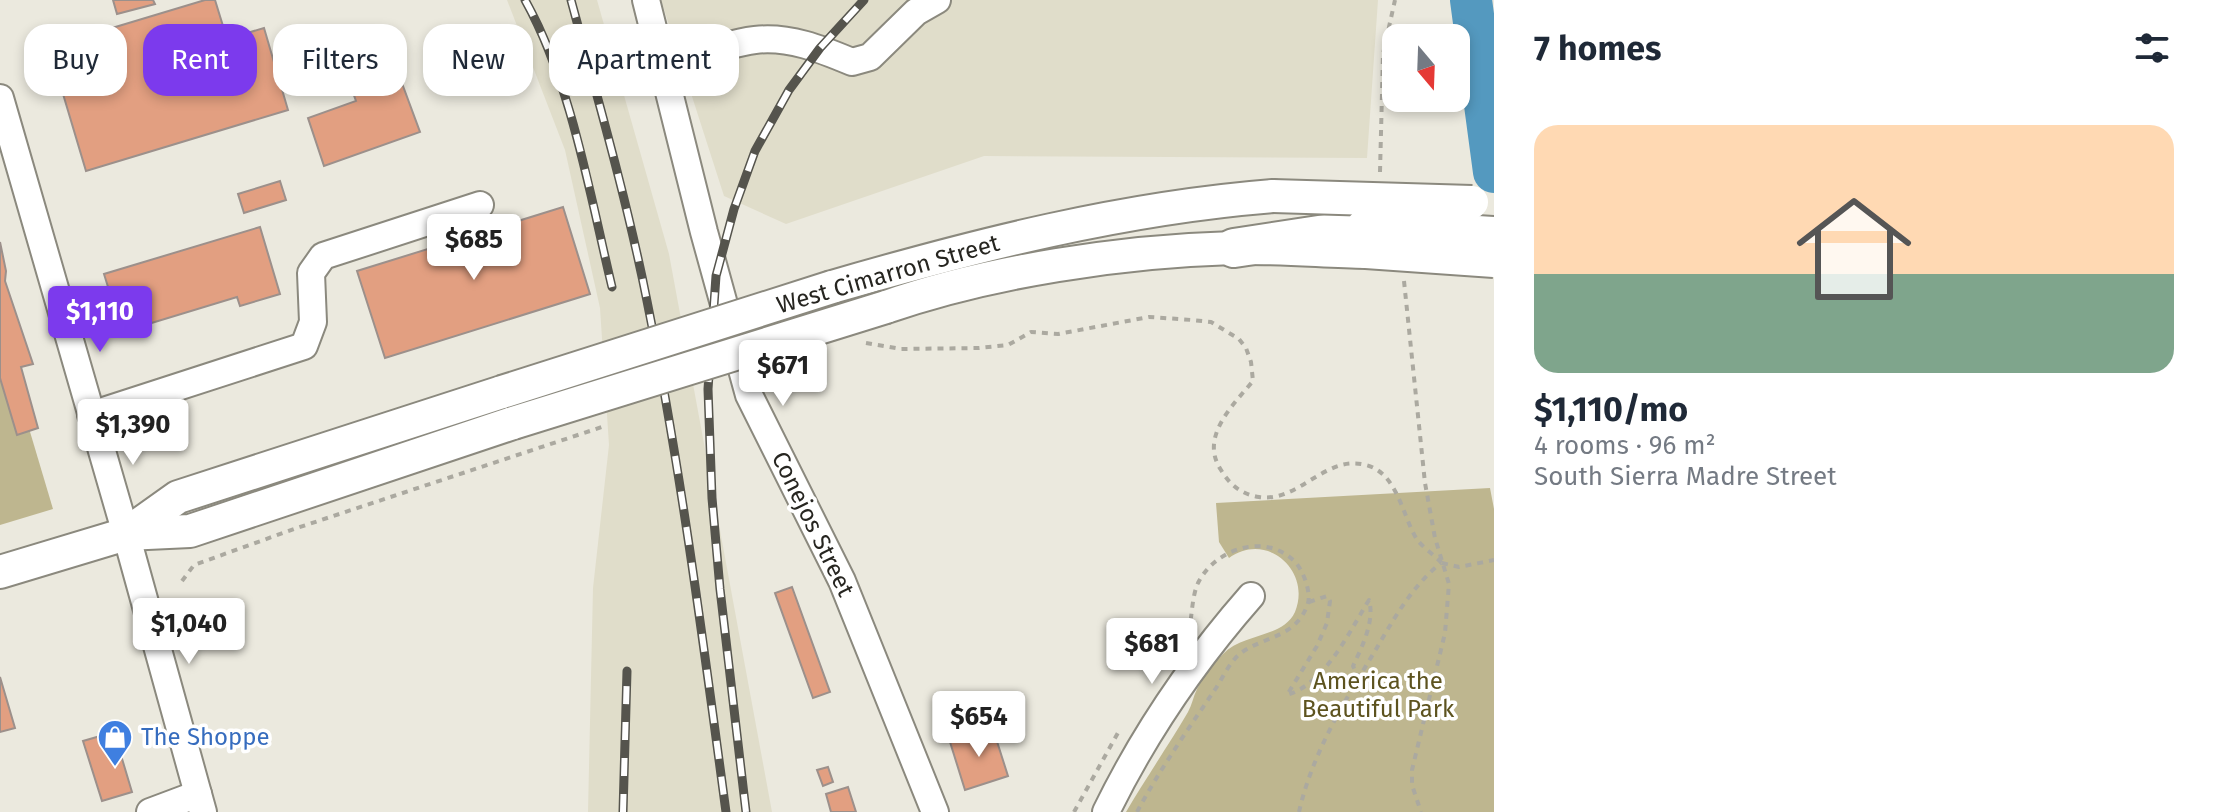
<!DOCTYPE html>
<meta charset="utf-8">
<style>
body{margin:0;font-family:"Fira Sans",sans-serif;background:#f2f2f3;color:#1f2937;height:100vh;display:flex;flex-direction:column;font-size:30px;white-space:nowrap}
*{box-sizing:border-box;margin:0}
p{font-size:26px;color:#747a83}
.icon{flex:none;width:44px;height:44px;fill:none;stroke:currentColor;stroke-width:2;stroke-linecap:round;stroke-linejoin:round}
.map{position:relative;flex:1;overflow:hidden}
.sheet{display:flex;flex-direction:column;background:#fff;width:720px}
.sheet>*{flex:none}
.hud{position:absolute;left:24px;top:24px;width:760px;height:72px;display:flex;gap:16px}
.needle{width:52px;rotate:161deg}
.controls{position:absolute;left:1382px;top:24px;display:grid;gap:16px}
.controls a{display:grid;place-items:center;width:88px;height:88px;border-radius:16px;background:#fff;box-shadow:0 4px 12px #0003;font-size:40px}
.price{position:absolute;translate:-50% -68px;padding:0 18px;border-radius:8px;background:#fff;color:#222;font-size:26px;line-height:52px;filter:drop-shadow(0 2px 4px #0008)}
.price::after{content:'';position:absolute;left:50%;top:48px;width:24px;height:18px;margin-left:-12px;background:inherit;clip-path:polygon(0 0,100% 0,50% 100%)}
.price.selected{background:#7c3aed;color:#fff}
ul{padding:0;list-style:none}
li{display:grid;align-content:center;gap:16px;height:424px;padding:0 40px}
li+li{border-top:2px solid #e0e1e3}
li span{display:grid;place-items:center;height:248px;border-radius:24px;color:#555}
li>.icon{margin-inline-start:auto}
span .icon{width:144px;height:144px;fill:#fffc;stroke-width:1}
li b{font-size:34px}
h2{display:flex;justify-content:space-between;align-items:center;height:96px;padding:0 40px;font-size:34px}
.tag{padding:0 28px;border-radius:24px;background:#fff;box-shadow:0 4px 12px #0003;font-size:28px;line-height:72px}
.tag.selected{background:#7c3aed;color:#fff}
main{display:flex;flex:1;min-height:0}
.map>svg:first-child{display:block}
</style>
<main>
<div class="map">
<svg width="1494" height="812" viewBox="0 0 1494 812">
<rect width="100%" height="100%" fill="#ebe9de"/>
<g fill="#e0ddca">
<polygon points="507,0 597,0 669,254 772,812 588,812 593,588 609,445 600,308 565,150"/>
<polygon points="661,0 1378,0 1367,158 984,156 786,224 724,196"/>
</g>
<g fill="#beb68f">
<polygon points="0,331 53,509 0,525"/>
<path d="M1490,488L1494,509V812H1126C1146,778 1168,746 1188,712C1192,705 1193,697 1197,689C1203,677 1213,664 1223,654C1243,633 1283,638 1295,612C1312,570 1266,531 1229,558L1219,542L1216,503Z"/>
</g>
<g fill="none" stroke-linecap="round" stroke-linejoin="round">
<polyline stroke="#5499bf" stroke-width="42" points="1471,0 1494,172"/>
</g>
<g fill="#e29f81" stroke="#9c908b" stroke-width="2">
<polygon points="113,0 153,0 155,4 117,14"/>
<polygon points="205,0 215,0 227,39 264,28 288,110 86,171 49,47"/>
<polygon points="376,57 385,83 400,78 420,132 324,166 308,118 356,101 344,68"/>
<polygon points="280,181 286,200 244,213 238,194"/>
<polygon points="563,207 590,294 385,358 357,271"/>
<polygon points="260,227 280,294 240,306 237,297 122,332 104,274"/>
<polygon points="0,242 6,271 5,281 33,364 21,367 38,428 17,435 0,378"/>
<polygon points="792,587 830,692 813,698 775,593"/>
<polygon points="0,677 15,728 0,732"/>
<polygon points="993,729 1008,776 965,790 950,742"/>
<polygon points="114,732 132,792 102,801 83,741"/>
<polygon points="828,767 833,782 823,786 817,770"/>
<polygon points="848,787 856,812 831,812 826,794"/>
</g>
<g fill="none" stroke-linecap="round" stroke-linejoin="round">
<g stroke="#8b897e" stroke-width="30">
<g id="minor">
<polyline points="646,0 704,232 749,395 842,581 935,812"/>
<path d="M664,66C690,58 728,43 755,40C789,36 821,49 852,62L870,57L916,12L937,0"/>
<polyline points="0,98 126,534 203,812"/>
<polyline points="91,415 304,346 313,322 311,273 323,256 480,205"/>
<polyline points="150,812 198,794"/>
<path d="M1106,812C1144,734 1194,661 1251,596"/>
</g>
</g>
<g stroke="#8b897e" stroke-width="36">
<g id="major">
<path d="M832,287C977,245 1122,208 1273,196"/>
<path d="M886,307C990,271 1122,251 1233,248C1277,247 1322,251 1366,252"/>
<polyline points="126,534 178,497 502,392"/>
<polyline points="0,572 126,534 190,531 513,423"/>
</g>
</g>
<g stroke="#8b897e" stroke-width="42">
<polyline id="highway" points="1234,248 1365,228"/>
</g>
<g stroke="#aba9a0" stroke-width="4" stroke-dasharray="6 6" stroke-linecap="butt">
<polyline points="1380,172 1383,54 1395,0"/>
<polyline points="1404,281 1425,483 1435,538 1449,584 1445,633 1412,770 1412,785 1421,812"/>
<path d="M866,343L901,349L979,348L1008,345L1031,332L1058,334L1149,317L1192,320L1211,322L1239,339L1246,348L1251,362L1253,381C1233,405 1199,437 1221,470C1230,485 1241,494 1259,497C1299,503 1325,454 1366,465C1397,473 1402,514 1416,538C1421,546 1434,555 1442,563"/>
<polyline points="1442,563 1459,567 1494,560"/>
<path d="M1309,602L1327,596L1330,601L1327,623L1317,646L1287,695C1326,683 1349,632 1369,600C1375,621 1362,647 1353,666L1359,678"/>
<polyline points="1074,812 1119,731"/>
<path d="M1137,812C1160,769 1189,728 1216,688C1223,677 1231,660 1241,653C1264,636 1297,638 1308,603C1311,593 1304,572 1296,563C1268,532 1216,547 1198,583C1192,596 1192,616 1189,631"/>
<path d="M1299,812C1312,754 1344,702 1375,651C1393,620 1412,586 1441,563"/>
</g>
<use href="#minor" stroke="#fff" stroke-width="26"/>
<use href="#major" stroke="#fff" stroke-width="32"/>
<use href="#highway" stroke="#fff" stroke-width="38"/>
<g stroke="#55544d" stroke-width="9">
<g id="rail">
<path d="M525,0C571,82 590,195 612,287"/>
<path d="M571,0C598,100 627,200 647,301C681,470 703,641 726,812"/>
<polyline points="623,812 627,671"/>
<polyline points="746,812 720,589 712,498 708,389 716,276 734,209 755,151 789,90 820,48 864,0"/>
</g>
</g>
<use href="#rail" stroke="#fff" stroke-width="6" stroke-dasharray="18" stroke-linecap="butt"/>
<g stroke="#8b897e" stroke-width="36" stroke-linecap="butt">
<g id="major-bridge">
<polyline points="1273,196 1472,202"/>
<polyline points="1366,252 1494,261"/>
<polyline points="502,392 832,287"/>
<polyline points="513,423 886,307"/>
</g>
</g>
<g stroke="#8b897e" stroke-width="42" stroke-linecap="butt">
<polyline id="highway-bridge" points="1365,228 1494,236"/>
</g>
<polyline stroke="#aba9a0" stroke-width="4" stroke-dasharray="6 6" stroke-linecap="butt" points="182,581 194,565 294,529 605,426"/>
<use href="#major-bridge" stroke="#fff" stroke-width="32"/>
<use href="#highway-bridge" stroke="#fff" stroke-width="38"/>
</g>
<defs>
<g id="shop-pin" transform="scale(1.8)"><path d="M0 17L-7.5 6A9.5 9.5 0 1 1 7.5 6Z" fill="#3f7fe0" stroke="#fff"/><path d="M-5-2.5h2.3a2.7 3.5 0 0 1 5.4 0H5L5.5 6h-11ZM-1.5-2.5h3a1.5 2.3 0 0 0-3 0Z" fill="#fff"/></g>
</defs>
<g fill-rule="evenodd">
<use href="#shop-pin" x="115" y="737"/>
</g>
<g text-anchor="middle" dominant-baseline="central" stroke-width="7" stroke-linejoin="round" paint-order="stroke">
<g font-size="24" fill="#262520" stroke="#fff">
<text transform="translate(888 274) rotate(-16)">West Cimarron Street</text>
<text transform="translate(813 524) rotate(64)">Conejos Street</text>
</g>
<g font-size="24" fill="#5d531f" stroke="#fff">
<text x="1378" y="681">America the<tspan x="1378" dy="28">Beautiful Park</tspan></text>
</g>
<g font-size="24" fill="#366cbe" stroke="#fff" text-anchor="start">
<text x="141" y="737">The Shoppe</text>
</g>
</g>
</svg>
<div class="controls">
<a><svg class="needle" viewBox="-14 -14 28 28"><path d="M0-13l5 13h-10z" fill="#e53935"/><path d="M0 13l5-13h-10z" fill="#747a83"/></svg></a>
</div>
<b class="price" style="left:474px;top:282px">$685</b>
<b class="price selected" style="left:100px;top:354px">$1,110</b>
<b class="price" style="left:783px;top:408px">$671</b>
<b class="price" style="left:133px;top:467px">$1,390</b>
<b class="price" style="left:189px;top:666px">$1,040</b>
<b class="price" style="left:1152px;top:686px">$681</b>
<b class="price" style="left:979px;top:759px">$654</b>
<div class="hud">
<a class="tag">Buy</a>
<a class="tag selected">Rent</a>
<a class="tag">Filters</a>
<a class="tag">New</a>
<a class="tag">Apartment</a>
</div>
</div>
<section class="sheet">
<h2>7 homes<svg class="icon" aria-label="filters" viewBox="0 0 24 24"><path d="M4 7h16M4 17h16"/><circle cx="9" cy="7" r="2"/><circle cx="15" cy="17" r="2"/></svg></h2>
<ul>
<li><span style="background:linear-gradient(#ffd9b3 60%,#7fa58c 0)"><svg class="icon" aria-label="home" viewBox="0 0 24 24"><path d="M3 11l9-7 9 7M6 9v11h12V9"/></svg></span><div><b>$1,110/mo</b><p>4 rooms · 96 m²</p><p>South Sierra Madre Street</p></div></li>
</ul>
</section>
</main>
